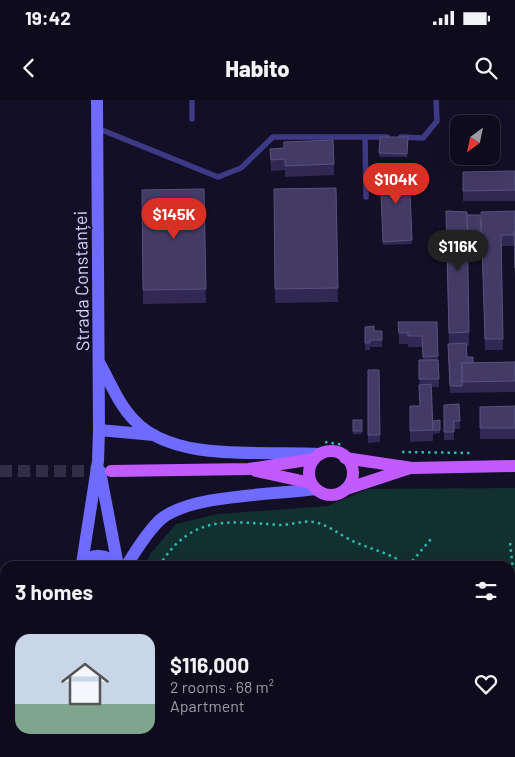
<!DOCTYPE html>
<meta charset="utf-8">
<style>
body{margin:0;font-family:Barlow,sans-serif;background:#1c1929;color:#f1f3f6;height:100vh;display:flex;flex-direction:column;font-size:19px;white-space:nowrap}
*{box-sizing:border-box;margin:0}
p{font-size:16px;color:#9b9ba3}
.icon{flex:none;width:28px;height:28px;fill:none;stroke:currentColor;stroke-width:2;stroke-linecap:round;stroke-linejoin:round}
.map{position:relative;flex:1;overflow:hidden}
.details{position:absolute;left:0px;top:461px;width:515px;height:196px;display:flex;flex-direction:column;background:#0e0b1c;border-radius:15px 15px 0 0;box-shadow:0 5px 20px #0002,0 0 0 1px #2e2b3b}
.details>*{flex:none}
.needle{width:32px;rotate:213deg}
.buttons{position:absolute;left:450px;top:15px;display:grid;gap:10px}
.buttons a{display:grid;place-items:center;width:50px;height:50px;border-radius:10px;background:#0e0b1c;box-shadow:0 5px 20px #0002,0 0 0 1px #2e2b3b;font-size:25px}
.price{position:absolute;translate:-50% -42px;padding:0 11px;border-radius:18px;background:#d93025;color:#fff;font-size:16px;line-height:32px;filter:drop-shadow(0 1px 2px #0008)}
.price::after{content:'';position:absolute;left:50%;top:30px;width:15px;height:11px;margin-left:-8px;background:inherit;clip-path:polygon(0 0,100% 0,50% 100%)}
.price.active{background:#222;color:#fff}
ul{padding:0;list-style:none}
li{display:flex;align-items:center;gap:15px;height:125px;padding:0 15px}
li+li{border-top:1px solid #2e2b3b}
li span{display:grid;place-items:center;flex:none;width:140px;height:100px;border-radius:15px;color:#555}
li>.icon{margin-inline-start:auto}
span .icon{width:60px;height:60px;fill:#fffc;stroke-width:1}
li b{font-size:21px}
h2{display:flex;justify-content:space-between;align-items:center;height:60px;padding:0 15px;font-size:21px}
.status{display:flex;justify-content:space-between;align-items:center;height:35px;padding:0 25px;background:#0e0b1c;direction:ltr}
.status svg{height:14px;fill:currentColor}
header{display:flex;justify-content:space-between;align-items:center;height:65px;padding:0 15px;background:#0e0b1c;font-size:22px;font-weight:800}
.map>svg:first-child{display:block}
</style>
<div class="status"><b>19:42</b><svg viewBox="0 0 49 12"><path d="M0 12V9h3v3zM5 12V6h3v6zM10 12V3h3v9zM15 12V0h3v12zM26 1h20v11H26zM47 4h2v5h-2z"/></svg></div>
<header><svg class="icon" aria-label="back" viewBox="0 0 24 24"><path d="M15 5l-7 7 7 7"/></svg>Habito<svg class="icon" aria-label="search" viewBox="0 0 24 24"><circle cx="10" cy="10" r="6"/><path d="M15 15l6 6"/></svg></header>
<div class="map">
<svg width="515" height="657" viewBox="0 0 515 657">
<rect width="100%" height="100%" fill="#130f26"/>
<polygon fill="#12302f" points="515,388 515,657 112,657 112,652 510,652 510,466 146,466 150,454 176,424 218,414 328,406 368,389"/>
<g fill="none" stroke-linecap="round" stroke-linejoin="round">
<polyline stroke="#312d47" stroke-width="12" stroke-dasharray="12 6" stroke-linecap="butt" points="0,371 107,371"/>
<g stroke="#2fb8b0" stroke-width="2.5" stroke-dasharray="2.5 4" stroke-linecap="butt">
<polyline points="325,342 344,345"/>
<polyline points="402,352 471,353"/>
<polyline points="510,443 515,487"/>
<path d="M159,466C191,415 226,421 280,425C291,425 304,420 314,422C327,425 335,431 345,437C366,449 388,451 408,466"/>
<polyline points="408,466 431,439"/>
<polyline points="510,599 515,591"/>
<polyline points="488,652 488,657"/>
<polyline points="470,657 471,652"/>
</g>
<g stroke="#3d3a85" stroke-width="5.5">
<polyline points="192,0 192,19"/>
<polyline points="97,28 218,77 241,68 273,37 387,37"/>
<polyline points="365,37 366,97"/>
<polyline points="401,37 423,38 437,21 436,0"/>
</g>
<g stroke="#6f6bff" stroke-width="12">
<path d="M100,264C110,282 119,305 134,320C175,364 265,350 320,354"/>
<polyline points="99,330 154,335"/>
<polyline points="100,371 118,466"/>
<polyline points="82,464 98,361 99,330 97,0"/>
<path d="M81,466C91,452 107,453 118,466"/>
<path d="M126,466C136,451 146,433 160,420C189,394 275,395 315,389"/>
<polyline points="100,652 100,657"/>
</g>
<g stroke="#c25bff" stroke-width="12">
<circle cx="331" cy="373" r="22"/>
<polyline points="345,358 412,368 515,366"/>
<polyline points="111,371 249,369 314,359"/>
<polyline points="256,371 311,383"/>
<polyline points="346,389 410,368"/>
</g>
</g>
<g fill="#312854">
<polygon points="380,37 408,37 407,57 379,57"/>
<polygon points="270,49 334,64 334,75 285,77 285,70 271,71"/>
<polygon points="409,68 412,144 383,145 380,69"/>
<polygon points="515,71 515,101 463,101 463,72"/>
<polygon points="336,88 338,202 275,203 274,89"/>
<polygon points="204,89 206,203 143,204 142,90"/>
<polygon points="515,111 515,182 514,146 501,146 503,250 485,250 482,146 482,152 468,152 467,115 481,142"/>
<polygon points="446,126 469,232 469,246 467,246 467,257 473,263 515,262 515,292 450,293 448,252 449,244"/>
<polygon points="398,222 437,222 439,287 432,287 433,321 440,320 440,333 433,334 433,341 410,342 410,306 420,306 419,260 423,260 422,247 408,247 408,244 399,244"/>
<polygon points="365,227 374,231 382,231 382,247 370,247 370,250 365,250"/>
<polygon points="368,270 379,270 380,342 368,343"/>
<polygon points="459,304 460,329 454,329 454,340 444,340 444,305"/>
<polygon points="515,306 515,339 480,339 480,307"/>
<rect x="353" y="320" width="9" height="14"/>
</g>
<g fill="#433a66" stroke="#5a527e">
<polygon points="380,37 408,37 407,54 379,53"/>
<polygon points="333,40 334,64 285,66 285,59 271,60 270,49 284,48 284,42"/>
<polygon points="409,68 412,140 383,142 380,69"/>
<polygon points="515,71 515,90 463,91 463,72"/>
<polygon points="336,88 338,188 275,189 274,89"/>
<polygon points="204,89 206,189 143,190 142,90"/>
<polygon points="446,111 467,112 469,232 449,233"/>
<polygon points="515,111 515,132 514,132 514,135 501,135 503,239 485,239 481,112"/>
<polygon points="467,115 480,115 482,144 468,145"/>
<polygon points="514,132 515,132 515,168"/>
<polygon points="398,222 437,222 438,256 423,257 422,236 408,236 408,233 399,233"/>
<polygon points="374,226 374,231 382,231 382,240 370,240 370,243 365,243 365,227"/>
<polygon points="466,243 467,257 473,257 473,263 462,263 462,286 450,286 448,244"/>
<polygon points="419,260 438,260 439,279 419,279"/>
<polygon points="515,262 515,281 462,282 462,263"/>
<polygon points="368,270 379,270 380,335 368,335"/>
<polygon points="431,284 433,330 410,331 410,306 420,306 419,285"/>
<polygon points="459,304 460,321 454,321 454,332 444,332 444,305"/>
<polygon points="515,306 515,328 480,328 480,307"/>
<rect x="353" y="320" width="9" height="11"/>
<polygon points="440,320 440,330 433,330 433,321"/>
</g>
<g text-anchor="middle" dominant-baseline="central" stroke-width="4" stroke-linejoin="round" paint-order="stroke">
<g font-size="18" fill="#d9d4ff" stroke="#130f26">
<text transform="translate(81 181) rotate(-91)">Strada Constanței</text>
</g>
</g>
</svg>
<div class="buttons">
<a><svg class="needle" viewBox="-14 -14 28 28"><path d="M0-13l5 13h-10z" fill="#e53935"/><path d="M0 13l5-13h-10z" fill="#9b9ba3"/></svg></a>
</div>
<b class="price" style="left:396px;top:105px">$104K</b>
<b class="price" style="left:174px;top:140px">$145K</b>
<b class="price active" style="left:458px;top:172px">$116K</b>
<section class="details">
<h2>3 homes<svg class="icon" aria-label="filters" viewBox="0 0 24 24"><path d="M4 7h16M4 17h16"/><circle cx="9" cy="7" r="2"/><circle cx="15" cy="17" r="2"/></svg></h2>
<ul>
<li><span style="background:linear-gradient(#c9d6e8 70%,#7fa58c 0)"><svg class="icon" aria-label="home" viewBox="0 0 24 24"><path d="M3 11l9-7 9 7M6 9v11h12V9"/></svg></span><div><b>$116,000</b><p>2 rooms · 68 m²</p><p>Apartment</p></div><svg class="icon" aria-label="heart" viewBox="0 0 24 24"><path d="M12 20l-8-8c-3-5 5-10 8-4 3-6 11-1 8 4z"/></svg></li>
</ul>
</section>
</div>
